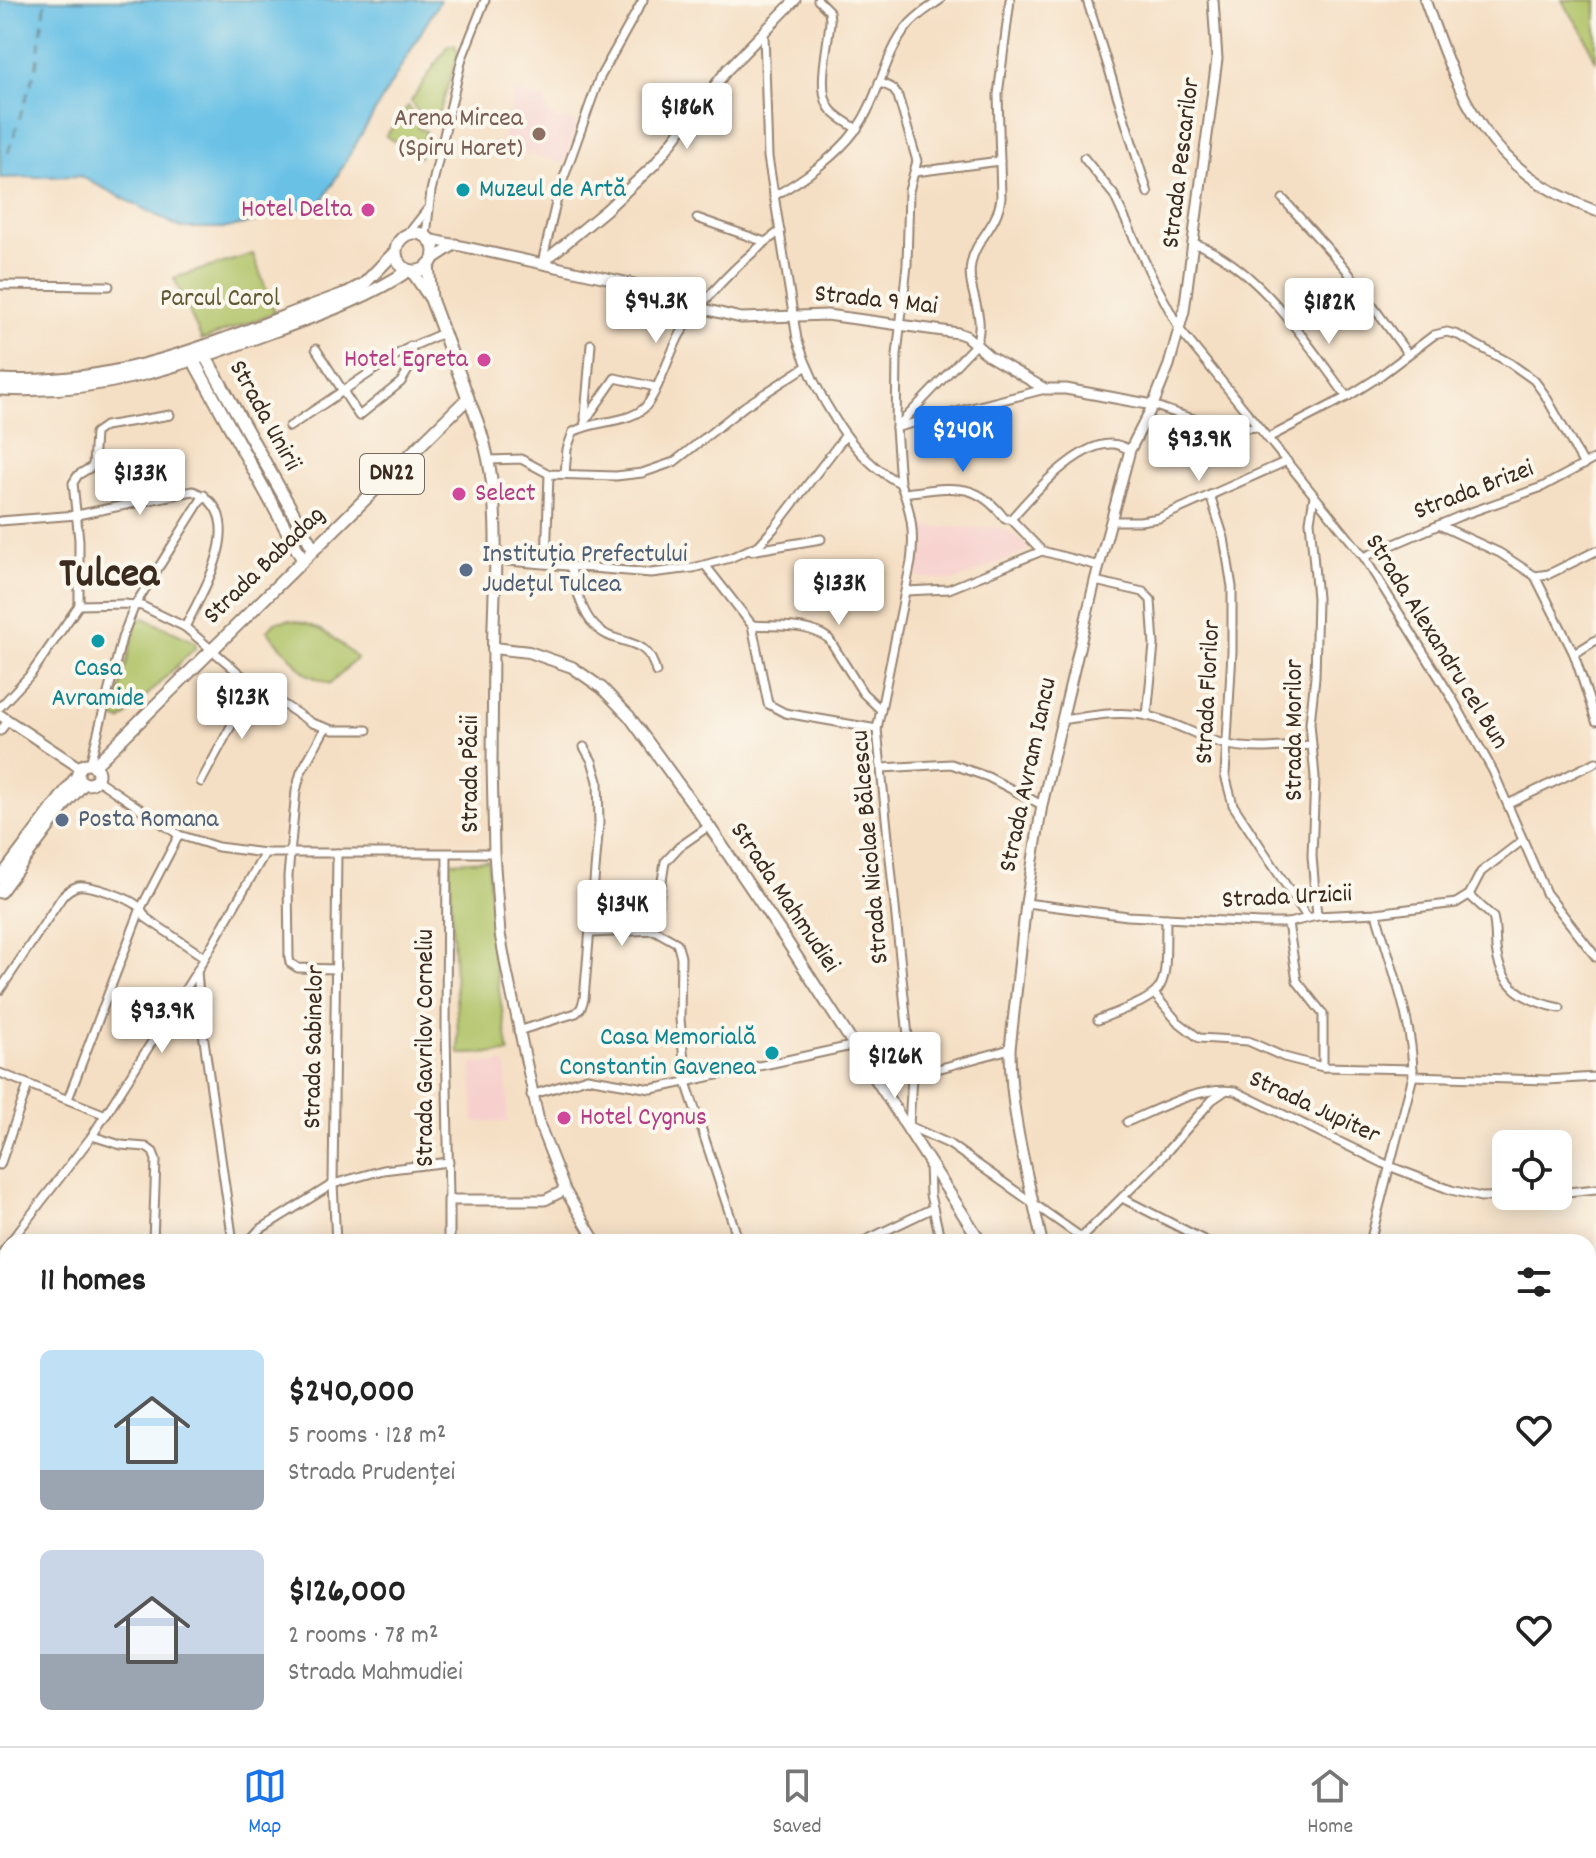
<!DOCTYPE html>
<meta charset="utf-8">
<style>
body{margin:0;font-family:Dekko,sans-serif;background:#f6f6f6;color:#222;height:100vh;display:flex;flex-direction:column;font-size:30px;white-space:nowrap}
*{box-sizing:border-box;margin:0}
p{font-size:26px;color:#767676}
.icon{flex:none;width:44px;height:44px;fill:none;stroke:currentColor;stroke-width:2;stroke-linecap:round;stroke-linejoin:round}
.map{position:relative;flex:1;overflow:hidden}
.details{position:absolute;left:0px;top:1234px;width:1596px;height:512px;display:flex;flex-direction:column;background:#fff;border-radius:24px 24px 0 0;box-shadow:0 4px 20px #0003}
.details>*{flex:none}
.tools{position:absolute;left:1492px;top:1130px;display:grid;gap:16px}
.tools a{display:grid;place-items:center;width:80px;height:80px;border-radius:12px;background:#fff;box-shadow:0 4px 20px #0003;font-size:40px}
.price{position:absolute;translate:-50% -68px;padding:0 18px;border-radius:8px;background:#fff;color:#222;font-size:26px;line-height:52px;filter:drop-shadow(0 2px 4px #0008)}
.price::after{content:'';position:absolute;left:50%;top:48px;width:24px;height:18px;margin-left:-12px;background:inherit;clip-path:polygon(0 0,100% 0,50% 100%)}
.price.current{background:#1a73e8;color:#fff}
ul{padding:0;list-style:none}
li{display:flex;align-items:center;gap:24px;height:200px;padding:0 40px}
li span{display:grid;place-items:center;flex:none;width:224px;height:160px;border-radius:12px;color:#555}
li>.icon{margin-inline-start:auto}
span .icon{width:96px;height:96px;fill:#fffc;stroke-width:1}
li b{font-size:34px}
h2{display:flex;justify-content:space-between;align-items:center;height:96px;padding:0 40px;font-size:34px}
.tabs{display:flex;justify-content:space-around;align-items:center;height:112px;border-top:2px solid #e0e0e0;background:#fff;font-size:22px;color:#767676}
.tabs a{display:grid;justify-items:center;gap:4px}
.tabs .current{color:#1a73e8}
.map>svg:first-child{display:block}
</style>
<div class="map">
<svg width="1596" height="1746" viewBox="0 0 1596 1746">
<rect width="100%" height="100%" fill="#fbf7ec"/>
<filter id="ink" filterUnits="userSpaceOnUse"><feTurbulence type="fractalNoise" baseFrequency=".0125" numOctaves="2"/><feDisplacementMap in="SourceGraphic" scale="16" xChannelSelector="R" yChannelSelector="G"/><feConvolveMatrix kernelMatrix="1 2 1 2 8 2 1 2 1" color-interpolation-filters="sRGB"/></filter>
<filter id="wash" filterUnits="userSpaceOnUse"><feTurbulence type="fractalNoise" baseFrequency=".006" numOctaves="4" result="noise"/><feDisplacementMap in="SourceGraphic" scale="32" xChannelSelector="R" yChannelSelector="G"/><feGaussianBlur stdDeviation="1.8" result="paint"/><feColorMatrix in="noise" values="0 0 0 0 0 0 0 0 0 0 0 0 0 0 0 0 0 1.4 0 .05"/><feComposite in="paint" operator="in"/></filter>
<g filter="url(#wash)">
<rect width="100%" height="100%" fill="#f5dfc4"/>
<g fill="#f7d0cd">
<polygon points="515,92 544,99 547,113 559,121 564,119 577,122 565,164 501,146"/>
<polygon points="920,527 1003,528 1027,546 1027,551 954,581 916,577"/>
<polygon points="506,1063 508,1122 474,1122 472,1064"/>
</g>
<g fill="#b0c367" stroke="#767642" stroke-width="2">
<polygon points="1562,0 1596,0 1596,62 1585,36"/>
<polygon points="448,45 455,45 458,54 437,120 421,117 411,101"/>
<polygon points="408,106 418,121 418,128 426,131 419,157 413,153 411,146 404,147 386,136"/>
<polygon points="253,254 275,313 202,340 174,278"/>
<polygon points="144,618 195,642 196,647 121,721 113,718 137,620"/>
<path d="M289,620C321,624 333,638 357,658L330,684L306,674L267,631L275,622Z"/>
<polygon points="488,860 493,953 509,1053 459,1054 449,862"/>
</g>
<polygon fill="#69c1e6" stroke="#527682" stroke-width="2" points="0,0 440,0 323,200 312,208 227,228 181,228 80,176 0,178"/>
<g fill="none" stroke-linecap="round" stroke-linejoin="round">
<polyline stroke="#49575a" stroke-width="2" stroke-dasharray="10 8" stroke-linecap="butt" points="8,153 36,68 46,0"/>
</g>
</g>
<g filter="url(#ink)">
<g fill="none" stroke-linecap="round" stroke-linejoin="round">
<g stroke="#988471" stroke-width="11">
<g id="minor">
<path d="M818,0L829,11L830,20C829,44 815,91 831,110C838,118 848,123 857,129"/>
<polyline points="1087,0 1148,193"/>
<path d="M764,33L768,157L797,339C814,389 850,459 900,483C911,510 915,533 911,562L877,729L912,1076L909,1126L949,1144L1088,1242"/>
<polyline points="879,82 892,88 898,96 917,161 909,191 907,265 897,355 896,428 900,483"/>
<polyline points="1084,158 1114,195 1153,279 1180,330 1364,557 1452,698 1493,771 1546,893 1596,957"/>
<polyline points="915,172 1000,161"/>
<path d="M774,196C801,181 837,156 855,131C879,100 883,57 907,27C916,15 929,8 940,0"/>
<polyline points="1283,199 1345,268 1407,353"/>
<polyline points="697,218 765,242"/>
<polyline points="409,233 427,210"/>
<polyline points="426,236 431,191 462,58 485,0"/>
<path d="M1194,243C1259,267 1307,343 1347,397"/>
<polyline points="542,263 558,194 599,79 643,0"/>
<polyline points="0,285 109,286"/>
<polyline points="316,349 359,416 401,382 414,360 410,346"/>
<path d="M1153,405C1185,417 1223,431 1258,427"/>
<polyline points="585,417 591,344"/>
<polyline points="289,427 404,350 443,333"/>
<polyline points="584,427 585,421 615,378 655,387"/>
<polyline points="898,427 1045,389"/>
<path d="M896,428L976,344C987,314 966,291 971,264C975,239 998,227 1001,197L998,95L1010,0"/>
<polyline points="1268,438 1347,397 1377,378 1434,335 1447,332 1458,335 1510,363 1534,380 1545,395 1584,465"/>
<polyline points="490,460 521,459 549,474 616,476 642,473 674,462 745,406 807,366"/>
<path d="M565,474L567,449L573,432C594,420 624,424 643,409C656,399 670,351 681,333C707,294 742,259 780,231"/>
<path d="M904,493C950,488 975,479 1005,519H1011L1042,551L1099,566"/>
<polyline points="1210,495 1224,538 1232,587 1232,652 1225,775 1233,805 1307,917"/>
<polyline points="1314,496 1310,521 1317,598 1315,677 1310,723 1315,777 1312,856 1317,916"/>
<path d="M1011,519C1031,496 1078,442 1112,444C1118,444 1124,447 1130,450"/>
<path d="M0,521L77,515L193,491C252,513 203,591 185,627"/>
<polyline points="1113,521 1140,521 1159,518 1287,461"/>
<polyline points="1439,525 1500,553 1535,576 1549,574 1596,551"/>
<polyline points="751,551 821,539"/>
<polyline points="1364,557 1460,516 1542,487 1596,458"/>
<polyline points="495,560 651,573 693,568 730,558 759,545 775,527 845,436"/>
<polyline points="546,563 549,474"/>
<polyline points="705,565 752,625 768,704 785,713 877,729"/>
<path d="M570,566C576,585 580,610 594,625C615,649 647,632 656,672"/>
<polyline points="1535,576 1574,654 1596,721"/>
<polyline points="1095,581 1143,592 1151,600 1154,645 1147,716"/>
<polyline points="906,591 949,589 1042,551"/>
<polyline points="79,605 125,604 142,606 185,627 253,685 312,723 333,730 367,730"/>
<polyline points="79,605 79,540 73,483 78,475 93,466 95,433 105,426 170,415"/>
<path d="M752,625C777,627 809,623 829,639L863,693L881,710"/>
<polyline points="1574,654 1596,640"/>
<polyline points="0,707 31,674 79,605"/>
<path d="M1062,720C1091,716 1119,710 1148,716C1175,722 1198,737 1224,744C1252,751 1284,747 1311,745"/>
<polyline points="325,729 301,772 296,791 288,876 289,957 290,963 298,968 336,969"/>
<polyline points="0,731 8,721"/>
<polyline points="90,764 122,638 135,605 204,495"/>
<polyline points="882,768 951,764 988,777 1042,805"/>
<polyline points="96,779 179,835 218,847 265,853 494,853"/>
<polyline points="201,782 253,685"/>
<polyline points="1508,804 1596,762"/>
<polyline points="447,854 446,1028 449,1200"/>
<path d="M1469,895L1493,917C1496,927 1495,937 1496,948C1500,987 1525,1001 1560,1008"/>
<polyline points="1026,903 1128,916 1261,923 1288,923 1317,916 1376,913 1456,903 1469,895 1481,872 1523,840"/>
<polyline points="1288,923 1297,981 1323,1014 1323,1067"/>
<polyline points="654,930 665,862 679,847 709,826"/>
<polyline points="591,933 654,930 677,943 681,957 680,1019 686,1082 739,1242"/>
<polyline points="197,971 201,1019 233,1242"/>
<path d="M0,990L62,897C66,892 71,888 78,886C88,884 131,898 139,907C142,910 144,914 146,918L204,957"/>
<polyline points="1155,995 1177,1021 1199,1038 1248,1041 1284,1057 1323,1067 1413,1069"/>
<path d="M1098,1020C1172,990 1165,997 1166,918"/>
<polyline points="518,1031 576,1013 581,1008 584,999 599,823 598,781 592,761 584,747"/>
<polyline points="0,1073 106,1115"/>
<polyline points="912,1076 1010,1049"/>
<polyline points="1413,1076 1547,1080 1596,1077"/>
<polyline points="531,1095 587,1078 651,1089 662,1087 856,1045"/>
<polyline points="68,1099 141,908 179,835"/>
<path d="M1127,1122C1161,1108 1198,1086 1235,1091L1389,1166L1451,1190L1481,1197L1537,1196"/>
<polyline points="92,1136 121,1145 146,1147 153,1152 156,1160 153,1242"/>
<polyline points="929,1162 930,1195 941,1242"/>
<polyline points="0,1165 28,1085"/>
<polyline points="1558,1193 1596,1189"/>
<polyline points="1122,1198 1208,1242"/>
<polyline points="1082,1237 1154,1166 1212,1100 1225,1091"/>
<polyline points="10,1242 92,1136 197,971 265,853"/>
<polyline points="248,1242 259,1230 333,1184 383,1170 449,1162"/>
<polyline points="336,1242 333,1184 337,853"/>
<polyline points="862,1242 933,1208"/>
<path d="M1370,1242L1413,1076C1413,1019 1391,967 1376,913"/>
<polyline points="0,1256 8,1245"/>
<polyline points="0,1354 8,1355"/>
<polyline points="1588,1420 1596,1423"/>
<polyline points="1588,1521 1596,1522"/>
<polyline points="0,1540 8,1531"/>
<polyline points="1588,1600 1596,1598"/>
<polyline points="424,1738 427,1746"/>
<polyline points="594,1738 597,1746"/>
<polyline points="707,1738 710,1746"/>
<polyline points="945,1738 946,1746"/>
<polyline points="1581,1738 1589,1744"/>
<polyline points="8,1746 14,1738"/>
<polyline points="1132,1746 1132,1738"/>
</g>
</g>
<g stroke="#988471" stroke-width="13">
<g id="tertiary">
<path d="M1425,0C1461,101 1487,171 1596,211"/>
<polyline points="429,239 634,284 700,308 741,318 827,315 958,333 966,336 989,356 1045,389 1066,389 1153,405"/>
<polyline points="433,259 456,244"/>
<polyline points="542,263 606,210 655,164 727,70 795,0"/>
<polyline points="493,648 492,763 494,853 500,934 507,972 540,1126 565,1190 596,1242"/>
<polyline points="0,715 80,768"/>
<polyline points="449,1242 449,1200 545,1200 565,1190"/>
<path d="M1042,1242C1028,1177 1010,1115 1010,1049L1026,903L1042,805L1062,720L1095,581L1130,450L1153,405L1169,365L1184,311L1217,59L1213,0"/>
<polyline points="837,1738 839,1746"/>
<polyline points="142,1746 150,1738"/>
</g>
</g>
<g stroke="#988471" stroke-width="14">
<g id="secondary">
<path d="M468,398C506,479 494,561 493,648L529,652L572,667L602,688L629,716L709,826L786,940L981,1242"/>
<polyline points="1300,1738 1305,1746"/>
</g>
</g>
<g stroke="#988471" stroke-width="15">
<g id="primary">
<circle cx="415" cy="252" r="19"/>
<polyline points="428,265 431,298"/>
<polyline points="199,352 205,356 313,548"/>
<polyline points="193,360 303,560"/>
<path d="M0,380C130,387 229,335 347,293L364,284L395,252"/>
<path d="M0,389C102,395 181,365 274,331C320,314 368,298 409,270"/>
<circle cx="88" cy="774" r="10"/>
<polyline points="94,766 468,398 431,299 412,271"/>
<polyline points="0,879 78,775"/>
<polyline points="0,892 67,802 84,783"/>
</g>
</g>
<use href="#minor" stroke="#fff" stroke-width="7"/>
<use href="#tertiary" stroke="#fff" stroke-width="9"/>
<use href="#secondary" stroke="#fff" stroke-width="10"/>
<use href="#primary" stroke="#fff" stroke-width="11"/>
</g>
</g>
<circle fill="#8d6e63" stroke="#fbf7ec" stroke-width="3" cx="539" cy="134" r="8"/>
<g fill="#0f9aa8" stroke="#fbf7ec" stroke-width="3">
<circle cx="463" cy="190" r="8"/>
<circle cx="98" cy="641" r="8"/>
<circle cx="772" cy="1053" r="8"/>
</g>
<g fill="#d1479c" stroke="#fbf7ec" stroke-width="3">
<circle cx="368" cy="210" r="8"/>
<circle cx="484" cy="360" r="8"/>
<circle cx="459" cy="494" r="8"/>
<circle cx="564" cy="1118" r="8"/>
</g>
<g fill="#5c6f8a" stroke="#fbf7ec" stroke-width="3">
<circle cx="466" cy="570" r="8"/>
<circle cx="62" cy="820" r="8"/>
</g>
<g text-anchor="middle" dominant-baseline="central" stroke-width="8" stroke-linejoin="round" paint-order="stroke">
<rect fill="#fbf7ec" stroke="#75685c" stroke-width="2" x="360" y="454" width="64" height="40" rx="6"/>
<g font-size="24" font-weight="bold" fill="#3b2a1e">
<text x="392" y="474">DN22</text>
</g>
<g font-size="26" fill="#785e54" stroke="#fbf7ec" text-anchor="end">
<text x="523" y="119">Arena Mircea<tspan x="523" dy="30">(Spiru Haret)</tspan></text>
</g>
<g font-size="26" fill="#3b2a1e" stroke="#fbf7ec">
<text transform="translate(1182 163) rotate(-83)">Strada Pescarilor</text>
<text transform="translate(876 301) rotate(6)">Strada 9 Mai</text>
<text transform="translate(264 416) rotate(61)">Strada Unirii</text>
<text transform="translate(1474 491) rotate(-21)">Strada Brizei</text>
<text transform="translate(265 566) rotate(-44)">Strada Babadag</text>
<text transform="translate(1436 642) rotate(58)">Strada Alexandru cel Bun</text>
<text transform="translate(1209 692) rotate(-87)">Strada Florilor</text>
<text transform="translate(1295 730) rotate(-90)">Strada Morilor</text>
<text transform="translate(471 774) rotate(-90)">Strada Păcii</text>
<text transform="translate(1029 775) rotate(-78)">Strada Avram Iancu</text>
<text transform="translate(871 847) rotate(-95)">Strada Nicolae Bălcescu</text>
<text transform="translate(784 898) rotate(56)">Strada Mahmudiei</text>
<text transform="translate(1287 898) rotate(-3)">Strada Urzicii</text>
<text transform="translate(315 1047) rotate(-89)">Strada Sabinelor</text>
<text transform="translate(426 1048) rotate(-90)">Strada Gavrilov Corneliu</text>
<text transform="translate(1314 1108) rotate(25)">Strada Jupiter</text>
</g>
<g font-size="26" fill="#0d838f" stroke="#fbf7ec" text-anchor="start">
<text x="479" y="190">Muzeul de Artă</text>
<text x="98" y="669" text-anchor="middle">Casa<tspan x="98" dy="30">Avramide</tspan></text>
<text x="756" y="1038" text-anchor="end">Casa Memorială<tspan x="756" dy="30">Constantin Gavenea</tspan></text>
</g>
<g font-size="26" fill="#b23c85" stroke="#fbf7ec" text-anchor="end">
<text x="352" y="210">Hotel Delta</text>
<text x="468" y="360">Hotel Egreta</text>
<text x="475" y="494" text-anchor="start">Select</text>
<text x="580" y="1118" text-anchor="start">Hotel Cygnus</text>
</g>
<g font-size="26" fill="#5e5834" stroke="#fbf7ec">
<text x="220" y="299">Parcul Carol</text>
</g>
<g font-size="26" fill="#4e5e75" stroke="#fbf7ec" text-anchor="start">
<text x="482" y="555">Instituția Prefectului<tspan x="482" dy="30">Județul Tulcea</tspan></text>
<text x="78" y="820">Posta Romana</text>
</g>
<g font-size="42" font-weight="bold" fill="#3b2a1e" stroke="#fbf7ec">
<text x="109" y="577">Tulcea</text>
</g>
</g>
</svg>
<div class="tools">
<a><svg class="icon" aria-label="locate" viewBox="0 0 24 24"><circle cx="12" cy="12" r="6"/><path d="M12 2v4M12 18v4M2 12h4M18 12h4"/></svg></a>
</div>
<b class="price" style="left:687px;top:151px">$186K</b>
<b class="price" style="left:656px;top:345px">$94.3K</b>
<b class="price" style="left:1329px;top:346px">$182K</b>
<b class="price current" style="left:963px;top:474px">$240K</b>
<b class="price" style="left:1199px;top:483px">$93.9K</b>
<b class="price" style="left:140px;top:517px">$133K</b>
<b class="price" style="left:839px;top:627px">$133K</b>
<b class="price" style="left:242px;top:741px">$123K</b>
<b class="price" style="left:622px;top:948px">$134K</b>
<b class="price" style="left:162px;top:1055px">$93.9K</b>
<b class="price" style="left:895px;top:1100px">$126K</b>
<section class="details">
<h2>11 homes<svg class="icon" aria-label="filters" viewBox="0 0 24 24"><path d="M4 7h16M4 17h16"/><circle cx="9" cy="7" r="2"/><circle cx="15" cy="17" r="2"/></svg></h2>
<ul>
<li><span style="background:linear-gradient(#bfe0f5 75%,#9aa5b1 0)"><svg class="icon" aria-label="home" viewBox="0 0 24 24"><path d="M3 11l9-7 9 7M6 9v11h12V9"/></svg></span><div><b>$240,000</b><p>5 rooms · 128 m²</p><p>Strada Prudenței</p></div><svg class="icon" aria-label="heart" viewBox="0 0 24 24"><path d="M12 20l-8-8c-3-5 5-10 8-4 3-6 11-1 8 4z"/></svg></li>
<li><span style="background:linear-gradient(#c9d6e8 65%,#9aa5b1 0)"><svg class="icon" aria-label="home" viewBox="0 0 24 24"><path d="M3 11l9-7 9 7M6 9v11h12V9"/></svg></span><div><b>$126,000</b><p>2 rooms · 78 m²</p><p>Strada Mahmudiei</p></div><svg class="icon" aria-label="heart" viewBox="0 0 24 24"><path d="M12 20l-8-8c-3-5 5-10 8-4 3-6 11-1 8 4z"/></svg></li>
</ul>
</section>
</div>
<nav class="tabs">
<a class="current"><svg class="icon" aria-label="map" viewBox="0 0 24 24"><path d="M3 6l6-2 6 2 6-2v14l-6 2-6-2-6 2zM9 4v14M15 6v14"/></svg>Map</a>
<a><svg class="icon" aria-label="saved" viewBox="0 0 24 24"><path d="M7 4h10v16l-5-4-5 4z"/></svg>Saved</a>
<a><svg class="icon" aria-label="home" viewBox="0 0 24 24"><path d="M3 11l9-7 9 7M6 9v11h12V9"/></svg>Home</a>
</nav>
